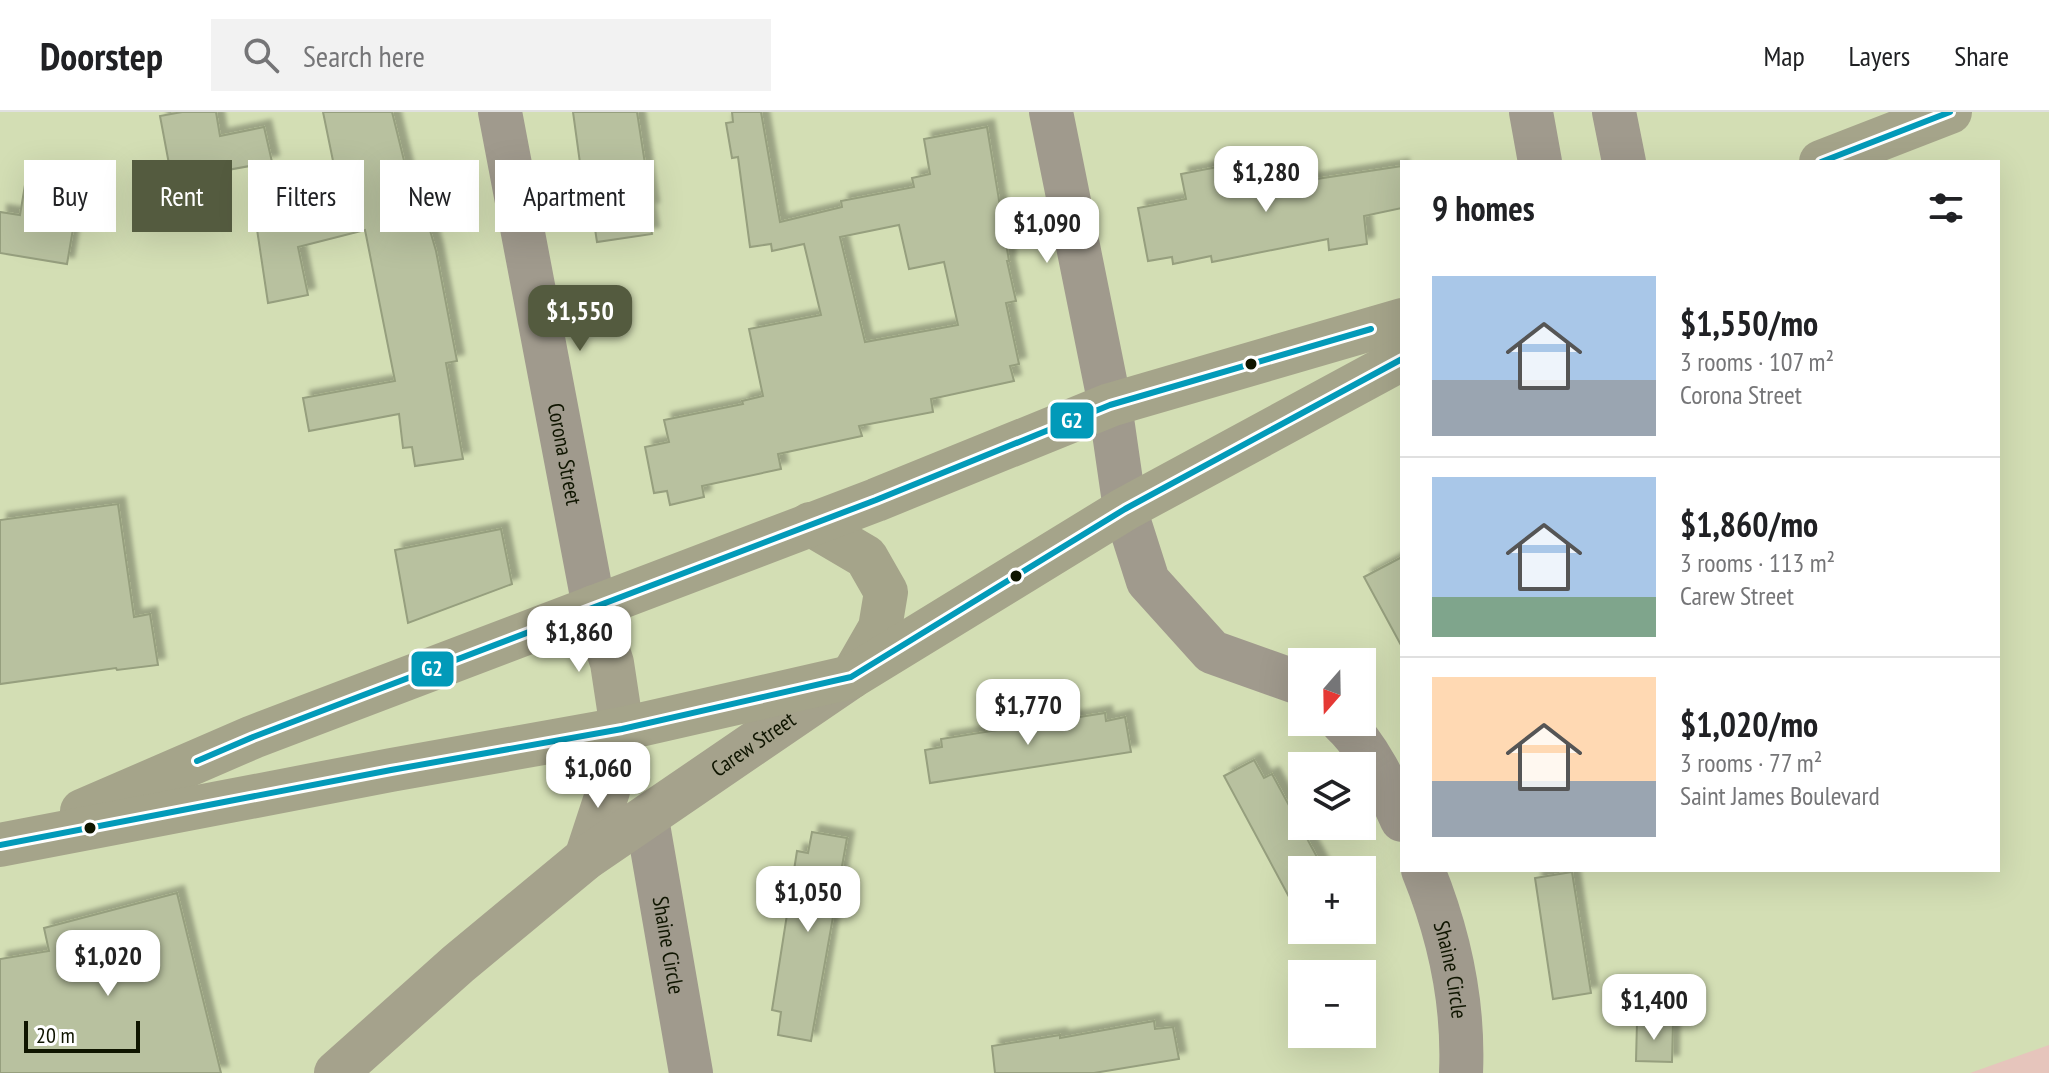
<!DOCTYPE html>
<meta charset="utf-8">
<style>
body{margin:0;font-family:"PT Sans Narrow",sans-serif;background:#f2f2f2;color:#202124;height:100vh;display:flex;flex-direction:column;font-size:30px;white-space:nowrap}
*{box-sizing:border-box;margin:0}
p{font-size:26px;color:#757577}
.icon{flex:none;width:44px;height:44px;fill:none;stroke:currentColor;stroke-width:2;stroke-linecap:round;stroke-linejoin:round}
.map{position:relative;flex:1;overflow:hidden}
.drawer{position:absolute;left:1400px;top:48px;width:600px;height:712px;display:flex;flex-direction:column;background:#fff;border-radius:0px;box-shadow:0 8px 32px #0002}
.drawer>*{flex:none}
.top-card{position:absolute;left:24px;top:48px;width:760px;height:72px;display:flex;gap:16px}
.needle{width:52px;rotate:200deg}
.controls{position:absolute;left:1288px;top:536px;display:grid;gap:16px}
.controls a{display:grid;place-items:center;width:88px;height:88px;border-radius:0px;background:#fff;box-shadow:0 8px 32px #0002;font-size:40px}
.scale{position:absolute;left:24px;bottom:20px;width:116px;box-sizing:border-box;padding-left:8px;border:4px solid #0f1500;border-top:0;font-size:22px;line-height:28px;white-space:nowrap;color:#0f1500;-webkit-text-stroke:6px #fff;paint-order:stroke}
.price{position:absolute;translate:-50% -68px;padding:0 18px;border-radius:16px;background:#fff;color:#222;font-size:26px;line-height:52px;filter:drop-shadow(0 2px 4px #0008)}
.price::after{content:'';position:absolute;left:50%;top:48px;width:24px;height:18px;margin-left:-12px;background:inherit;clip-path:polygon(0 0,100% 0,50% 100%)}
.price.on{background:#545b3f;color:#fff}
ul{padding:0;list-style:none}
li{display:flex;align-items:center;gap:24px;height:200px;padding:0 32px}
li+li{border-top:2px solid #e0e0e0}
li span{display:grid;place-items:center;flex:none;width:224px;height:160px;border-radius:0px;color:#555}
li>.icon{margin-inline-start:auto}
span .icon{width:96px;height:96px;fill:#fffc;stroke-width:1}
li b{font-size:34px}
h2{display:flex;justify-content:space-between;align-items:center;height:96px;padding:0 32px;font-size:34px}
.chip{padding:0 28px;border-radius:0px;background:#fff;box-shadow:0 8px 32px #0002;font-size:28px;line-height:72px}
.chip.on{background:#545b3f;color:#fff}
header{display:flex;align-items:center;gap:48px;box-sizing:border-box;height:112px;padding:0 40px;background:#fff;border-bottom:2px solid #e0e0e0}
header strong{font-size:38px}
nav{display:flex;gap:44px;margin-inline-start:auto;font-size:28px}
.search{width:560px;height:72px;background:#f2f2f2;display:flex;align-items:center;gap:20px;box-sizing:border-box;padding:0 28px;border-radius:0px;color:#757577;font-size:30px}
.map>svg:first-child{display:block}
</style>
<header>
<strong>Doorstep</strong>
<div class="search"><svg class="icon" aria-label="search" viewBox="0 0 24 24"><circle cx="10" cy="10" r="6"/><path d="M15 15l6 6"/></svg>Search here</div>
<nav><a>Map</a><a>Layers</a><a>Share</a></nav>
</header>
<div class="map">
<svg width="2049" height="961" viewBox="0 0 2049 961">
<defs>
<filter id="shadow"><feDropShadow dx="7" dy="-7" stdDeviation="2" flood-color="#0004"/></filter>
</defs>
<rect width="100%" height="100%" fill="#d3deb4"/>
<polygon fill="#e6c5bc" points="2049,933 2049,961 1970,961"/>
<g fill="#b8c19f" stroke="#969f7e" stroke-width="2" fill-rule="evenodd" filter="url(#shadow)">
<polygon points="182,0 216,0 220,24 264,15 272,50 172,68 160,4"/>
<polygon points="323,0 392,0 413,85 420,84 436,139 457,249 446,251 463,347 415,354 412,335 403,336 399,302 309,319 303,286 395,269 365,118 298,135 308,183 268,191 255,104 340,83"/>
<polygon points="573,0 637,0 652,97 648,98 652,122 597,130 585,51 580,51"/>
<path d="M732,0H761L780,110L842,95L841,89L914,75L912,66L930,62L924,27L987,15L1009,149H1007L1016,189L1006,191L1019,252L1010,254L1014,269L931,287L933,300L859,314L862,324L778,342L781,357L702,374L704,385L670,393L667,379L654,381L645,335L669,330L664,308L743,292L742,289L763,284L749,217L821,203L804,132L772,139L771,132L750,135L738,45L732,46L726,11L733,10ZM899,113L909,157L944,150L958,213L865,230L840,125Z"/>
<polygon points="1233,52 1238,75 1256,72 1257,76 1402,54 1402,96 1364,104 1367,132 1329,138 1328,127 1212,150 1211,144 1173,152 1172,145 1148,149 1138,96 1186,87 1181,62"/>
<polygon points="25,73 79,82 67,152 0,141 0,100 20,103"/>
<polygon points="118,392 134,505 150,502 158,553 117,558 116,556 0,572 0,408"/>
<polygon points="501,417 512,472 408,511 395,438"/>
<polygon points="1402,445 1402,535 1364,465"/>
<polygon points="1105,601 1106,609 1125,605 1131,640 930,671 925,638 942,635 941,627"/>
<polygon points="1254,648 1264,666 1272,662 1324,758 1302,758 1302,809 1224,664"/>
<polygon points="812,720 847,726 811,929 778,923 781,900 772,898 797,739 808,741"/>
<polygon points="1572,760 1591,881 1553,887 1535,766"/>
<polygon points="177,781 221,961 0,961 0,847 49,839 44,816"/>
<polygon points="1154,909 1155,917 1173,915 1179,947 1094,961 995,961 992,934 1060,923 1060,926"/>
<polygon points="1637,910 1673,911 1672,950 1636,949"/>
</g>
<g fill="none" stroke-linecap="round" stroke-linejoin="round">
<g stroke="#a09a8d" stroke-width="44">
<path id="s1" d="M500,0L594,495"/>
<polyline points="1051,0 1110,293 1125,397 1148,469 1212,540 1302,572"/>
<polyline points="1531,0 1540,50"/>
<polyline points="1614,0 1624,50"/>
<path d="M1342,610C1369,635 1387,675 1402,708"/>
<path id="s2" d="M647,707L691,961"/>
<path id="s3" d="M1423,758C1449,822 1464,892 1461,961"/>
</g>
<g stroke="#a5a28c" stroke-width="44">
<polyline points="586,746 608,679 622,617 612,551 594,495"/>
<path id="s4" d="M336,961L458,852L586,746L851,565"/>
</g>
<g stroke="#a5a48a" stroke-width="44">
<polyline points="1821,50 1950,0"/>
<polyline points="810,412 866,445 886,480 880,516 853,563"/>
<polyline points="82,699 253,625 876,388 1110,293 1402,208"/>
<polyline points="0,733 391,658 622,617 851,565 1125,397 1402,247"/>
</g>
<g stroke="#fff" stroke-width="12">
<g id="bus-1">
<polyline points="1821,50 1950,0"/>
<polyline points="197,649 253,625 876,388 1110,293 1371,217"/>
<polyline points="0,733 391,658 622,617 851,565 1125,397 1402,247"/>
</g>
</g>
<use href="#bus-1" stroke="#029ab9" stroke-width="6"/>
</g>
<g fill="#0f1500" stroke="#fff" stroke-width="3">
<circle cx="1251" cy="252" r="7"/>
<circle cx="1016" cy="464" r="7"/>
<circle cx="90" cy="716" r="7"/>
</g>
<g text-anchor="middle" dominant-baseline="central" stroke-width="6" stroke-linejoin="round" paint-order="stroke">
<g font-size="22" fill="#0f1500" stroke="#fff">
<text stroke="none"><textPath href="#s1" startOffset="348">Corona Street</textPath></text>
<text stroke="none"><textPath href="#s4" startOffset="532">Carew Street</textPath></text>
<text stroke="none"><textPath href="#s2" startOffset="128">Shaine Circle</textPath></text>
<text stroke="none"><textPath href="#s3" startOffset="104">Shaine Circle</textPath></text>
</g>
</g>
<g stroke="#fff" stroke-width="3">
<rect x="1049" y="289" width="46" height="39" rx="8" fill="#029ab9"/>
<rect x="410" y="538" width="45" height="38" rx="8" fill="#029ab9"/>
</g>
<g font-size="22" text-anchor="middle" font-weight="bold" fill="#fff">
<text x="1072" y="316">G2</text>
<text x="432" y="564">G2</text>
</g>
</svg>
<div class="controls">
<a><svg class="needle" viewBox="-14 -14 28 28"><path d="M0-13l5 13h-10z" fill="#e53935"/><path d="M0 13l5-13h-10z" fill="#757577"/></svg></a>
<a><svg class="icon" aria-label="layers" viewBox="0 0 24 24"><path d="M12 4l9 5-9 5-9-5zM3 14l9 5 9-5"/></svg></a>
<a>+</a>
<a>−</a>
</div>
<div class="scale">20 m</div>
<b class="price" style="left:1266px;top:102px">$1,280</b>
<b class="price" style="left:1047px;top:153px">$1,090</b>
<b class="price on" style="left:580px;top:241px">$1,550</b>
<b class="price" style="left:579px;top:562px">$1,860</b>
<b class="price" style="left:1028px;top:635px">$1,770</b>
<b class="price" style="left:598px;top:698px">$1,060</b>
<b class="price" style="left:808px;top:822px">$1,050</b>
<b class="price" style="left:108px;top:886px">$1,020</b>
<b class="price" style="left:1654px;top:930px">$1,400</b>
<div class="top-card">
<a class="chip">Buy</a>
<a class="chip on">Rent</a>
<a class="chip">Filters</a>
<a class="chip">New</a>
<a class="chip">Apartment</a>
</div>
<section class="drawer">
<h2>9 homes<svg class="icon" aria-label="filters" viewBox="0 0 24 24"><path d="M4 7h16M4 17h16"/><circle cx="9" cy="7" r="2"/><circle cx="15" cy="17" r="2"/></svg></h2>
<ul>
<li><span style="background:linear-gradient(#a9c7e8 65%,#9aa5b1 0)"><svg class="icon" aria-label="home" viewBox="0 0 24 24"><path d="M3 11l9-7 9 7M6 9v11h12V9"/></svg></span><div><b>$1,550/mo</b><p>3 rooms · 107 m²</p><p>Corona Street</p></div></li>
<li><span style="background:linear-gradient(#a9c7e8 75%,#7fa58c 0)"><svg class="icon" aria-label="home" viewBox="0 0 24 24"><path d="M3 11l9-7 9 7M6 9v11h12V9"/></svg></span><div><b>$1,860/mo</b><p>3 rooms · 113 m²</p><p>Carew Street</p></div></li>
<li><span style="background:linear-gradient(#ffd9b3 65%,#9aa5b1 0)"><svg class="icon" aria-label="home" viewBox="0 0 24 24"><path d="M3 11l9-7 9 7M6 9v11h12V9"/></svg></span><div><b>$1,020/mo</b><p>3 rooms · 77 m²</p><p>Saint James Boulevard</p></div></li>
</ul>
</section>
</div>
